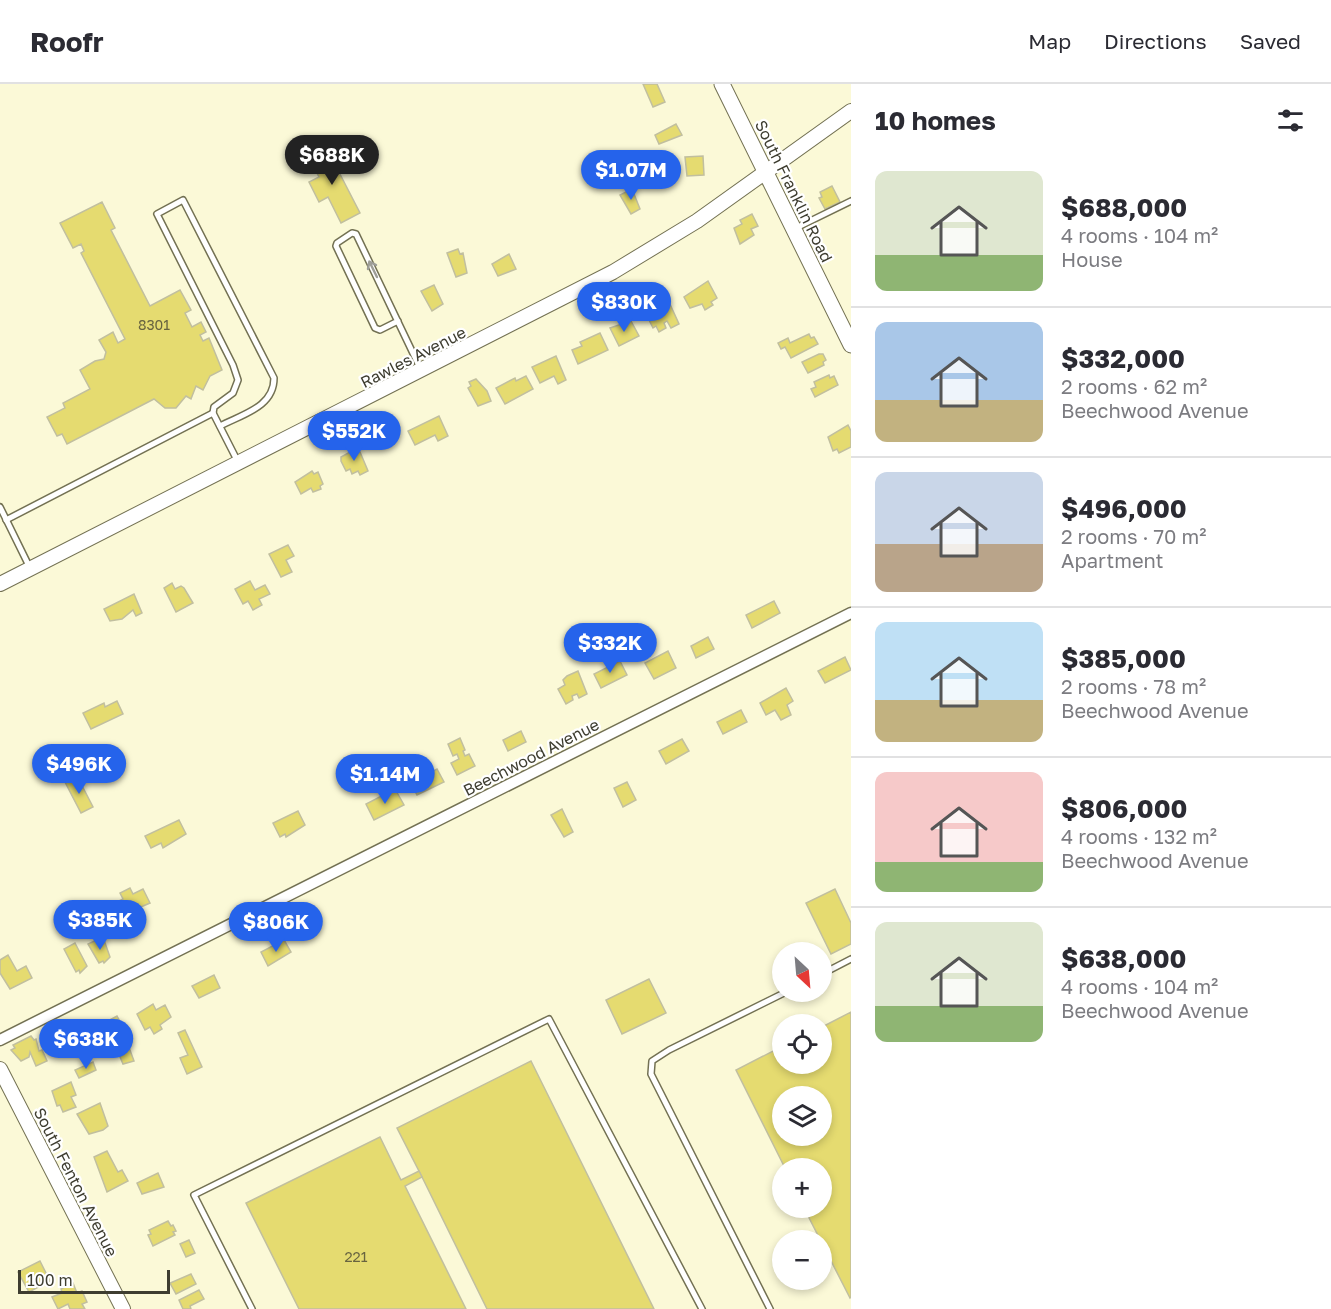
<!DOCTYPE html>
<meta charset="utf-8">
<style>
body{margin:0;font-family:"Golos Text",sans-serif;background:#f2f2f3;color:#2b2b33;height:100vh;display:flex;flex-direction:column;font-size:22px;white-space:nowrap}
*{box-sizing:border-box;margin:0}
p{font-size:20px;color:#7c7c81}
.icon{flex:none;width:33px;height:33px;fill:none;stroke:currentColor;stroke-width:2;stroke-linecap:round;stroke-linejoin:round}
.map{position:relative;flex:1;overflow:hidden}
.drawer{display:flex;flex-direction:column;background:#fff;width:480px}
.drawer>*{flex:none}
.needle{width:39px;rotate:154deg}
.controls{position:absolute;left:772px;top:858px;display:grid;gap:12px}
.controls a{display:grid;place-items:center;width:60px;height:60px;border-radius:50%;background:#fff;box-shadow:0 3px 9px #0003;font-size:30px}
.scale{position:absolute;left:18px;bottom:15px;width:152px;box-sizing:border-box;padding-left:6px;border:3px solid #3e3d30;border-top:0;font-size:16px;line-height:21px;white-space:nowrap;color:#3e3d30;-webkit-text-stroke:4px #fff;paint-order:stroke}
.price{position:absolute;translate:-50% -51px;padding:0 14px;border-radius:21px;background:#2563eb;color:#fff;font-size:20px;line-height:39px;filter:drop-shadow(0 2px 3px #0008)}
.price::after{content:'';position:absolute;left:50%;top:36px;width:18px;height:14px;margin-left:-9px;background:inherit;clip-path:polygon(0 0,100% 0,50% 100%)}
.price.on{background:#222;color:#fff}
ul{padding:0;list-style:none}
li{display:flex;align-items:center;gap:18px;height:150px;padding:0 24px}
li+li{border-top:2px solid #e1e1e2}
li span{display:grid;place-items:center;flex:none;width:168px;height:120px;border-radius:12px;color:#555}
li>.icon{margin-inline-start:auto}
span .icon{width:72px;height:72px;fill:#fffc;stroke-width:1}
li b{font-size:26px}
h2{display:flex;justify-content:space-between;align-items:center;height:72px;padding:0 24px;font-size:26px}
header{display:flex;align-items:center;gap:36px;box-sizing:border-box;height:84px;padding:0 30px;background:#fff;border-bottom:2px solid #e1e1e2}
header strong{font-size:28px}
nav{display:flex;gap:33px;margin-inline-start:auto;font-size:21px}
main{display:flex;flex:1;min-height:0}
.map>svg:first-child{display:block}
</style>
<header>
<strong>Roofr</strong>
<nav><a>Map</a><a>Directions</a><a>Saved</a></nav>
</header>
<main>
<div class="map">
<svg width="851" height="1225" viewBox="0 0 851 1225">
<rect width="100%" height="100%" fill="#fbf9d7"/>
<g fill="#e5db70" stroke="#c1bf9f" stroke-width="1.5" fill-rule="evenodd">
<polygon points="643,0 657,0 665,18 653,23"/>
<polygon points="676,40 682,51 659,60 655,51"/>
<polygon points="326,63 360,129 341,139 328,113 319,118 309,98 319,93 308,72"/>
<polygon points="703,72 704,91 687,92 685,73"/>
<polygon points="832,102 840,118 825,125 819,114 822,113 820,108"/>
<polygon points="632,105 640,125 631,130 620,111"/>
<polygon points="102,118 115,144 111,146 150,222 180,206 191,226 185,229 192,243 201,238 206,248 200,251 203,257 209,254 222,286 210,292 203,306 196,302 191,315 186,312 176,324 165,324 154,315 67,360 62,350 57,352 47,333 65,324 63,319 90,305 80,286 95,277 104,275 106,268 99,256 113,248 118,259 125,255 81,169 84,167 81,160 73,164 60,139"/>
<polygon points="752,130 758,142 751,145 754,151 740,160 734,144 742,140 740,136"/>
<polygon points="458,165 460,170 463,169 467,189 456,193 447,169"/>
<polygon points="509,170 516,185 498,192 492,180"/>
<polygon points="708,197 717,214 711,218 713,221 705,226 702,220 690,224 684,213"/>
<polygon points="434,201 443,220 432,227 421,207"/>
<polygon points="669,218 679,240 671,244 667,237 664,239 666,244 659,248 656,242 653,244 645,228"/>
<polygon points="631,237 639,252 619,262 610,244"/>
<polygon points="600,249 608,266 578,280 572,266 582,262 580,258"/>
<polygon points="809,250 811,254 814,253 818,260 791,274 785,263 781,265 778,259 788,254 790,259"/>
<polygon points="819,270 823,270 826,276 823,278 824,281 808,289 802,278"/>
<polygon points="556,272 566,296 558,300 554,292 540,299 532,283"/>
<polygon points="829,291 830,294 834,292 838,301 815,313 811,305 816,303 814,298"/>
<polygon points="526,292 533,305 505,320 496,304 515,294 516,297"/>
<polygon points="476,295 487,307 491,317 478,322 468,304 471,302 469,298"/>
<polygon points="439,332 448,352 438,357 435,351 415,361 408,347"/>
<polygon points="848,341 851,347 851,363 839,369 837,365 833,367 828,353"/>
<polygon points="356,365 360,368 368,387 360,391 358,387 352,390 350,385 346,387 341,377 341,373"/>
<polygon points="312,387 314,390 318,388 323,400 320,402 321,405 313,408 311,404 301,410 295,398"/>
<polygon points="288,461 294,472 286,476 292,488 281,493 269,470"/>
<polygon points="250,497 255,506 265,501 270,510 259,515 262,521 253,526 248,517 243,520 235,505"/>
<polygon points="172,499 175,505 181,502 184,504 193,519 176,528 164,504"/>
<polygon points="134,510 142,529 136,532 133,526 122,535 110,537 104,525"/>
<polygon points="774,517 780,529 752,544 746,531"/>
<polygon points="708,553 714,565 696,574 691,562"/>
<polygon points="668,567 676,584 654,595 645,579"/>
<polygon points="845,573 851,586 825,599 818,587"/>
<polygon points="620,577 627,591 601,604 594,590"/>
<polygon points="578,587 587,610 579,614 577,610 572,612 573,616 566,620 558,605 565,601 563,596 567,592"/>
<polygon points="786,604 793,617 787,621 791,631 781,636 775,626 766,631 760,619"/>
<polygon points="117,617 123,630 91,645 83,629 104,619 105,623"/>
<polygon points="741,626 747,638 723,650 717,638"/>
<polygon points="521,647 526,658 508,667 503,656"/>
<polygon points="460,654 465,666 463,667 465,672 469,670 475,682 457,691 451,679 459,675 457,670 453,672 448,660"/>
<polygon points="682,655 689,667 666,680 659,667"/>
<polygon points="428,680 432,688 437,685 444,698 417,711 411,699 424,692 420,684"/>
<polygon points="77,692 93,723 81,729 65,698"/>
<polygon points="627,698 636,716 623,723 614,704"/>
<polygon points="395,705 404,721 374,736 366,720"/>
<polygon points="562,725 573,748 564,753 551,731"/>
<polygon points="298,727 305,741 286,753 285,750 280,753 273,739"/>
<polygon points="179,736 186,750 163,764 161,759 151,764 145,752"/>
<polygon points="130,804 133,810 143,805 150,819 115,834 109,822 123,815 120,809"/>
<polygon points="835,805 851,839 851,860 831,870 806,819"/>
<polygon points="99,855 101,857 104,856 110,873 104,879 103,877 99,879 88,860"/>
<polygon points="284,856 291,868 268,882 261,868"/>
<polygon points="75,859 87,882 80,889 79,886 76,888 64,865"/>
<polygon points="8,871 17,887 26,882 32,894 10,905 0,889 0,876"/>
<polygon points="214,891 220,904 199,914 192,902"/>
<polygon points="649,895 666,929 622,950 606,916"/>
<polygon points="153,920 156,926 165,921 171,933 160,941 162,945 154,950 150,943 145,946 137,930"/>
<path d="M851,928V1213L850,1214L804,1124H822V1084H785L736,986L783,962V980H822V943ZM783,1012H822V1052H783Z"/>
<polygon points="117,932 130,956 127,958 134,977 123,980 108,944 105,946 102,940"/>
<polygon points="185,946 202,983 187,990 180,974 188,971 178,949"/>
<polygon points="31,952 34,956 36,955 39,967 42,966 47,977 36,982 30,968 29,973 21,977 11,966 15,964 13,961"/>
<polygon points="531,977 654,1225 487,1225 422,1093 397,1044"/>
<polygon points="93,978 96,986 79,994 75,986"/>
<polygon points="71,998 76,1011 71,1013 76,1023 63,1028 60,1021 57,1022 52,1007"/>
<polygon points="100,1019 108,1042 103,1046 89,1050 77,1030"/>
<polygon points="380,1053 401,1096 419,1087 422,1093 405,1102 466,1225 299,1225 246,1119"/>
<polygon points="107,1067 118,1088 122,1086 128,1097 107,1108 94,1073"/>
<polygon points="158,1089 164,1103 142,1110 137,1099"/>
<polygon points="168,1137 171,1142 173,1141 176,1147 173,1148 175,1151 153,1162 148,1151 151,1150 149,1146"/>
<polygon points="189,1156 195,1169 186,1173 180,1160"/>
<polygon points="40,1177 50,1197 29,1208 18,1188"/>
<polygon points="191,1190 196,1200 176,1210 170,1199"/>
<polygon points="73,1199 77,1209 82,1207 87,1218 82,1220 85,1225 70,1225 68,1220 58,1225 52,1213 62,1209 61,1205"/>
<polygon points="199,1206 204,1215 190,1222 191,1225 183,1225 179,1216"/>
</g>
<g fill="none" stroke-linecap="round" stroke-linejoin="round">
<g stroke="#737153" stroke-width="8">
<g id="service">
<polyline points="796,144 851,117"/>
<polyline points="398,237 380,246 375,244 336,162 337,159 352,149 356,150 421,286"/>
<path d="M213,329L214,323L233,309L238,296L233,281L157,130L183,116L274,294C274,323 243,330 220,342"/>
<polyline points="0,423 30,484"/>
<polyline points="6,436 213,329 238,378"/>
<polyline points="822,890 851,875"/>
<polyline points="252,1225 194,1111 549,935 702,1225"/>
<polyline points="770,1225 651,990 652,977 669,966 786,908"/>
</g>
</g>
<g stroke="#737153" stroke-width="13">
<polyline id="minor" points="0,956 851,529"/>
</g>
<g stroke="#737153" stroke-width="16">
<g id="tertiary">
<polyline points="0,500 613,188 697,137 851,27"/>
<polyline points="0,985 123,1225"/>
</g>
</g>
<g stroke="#737153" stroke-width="17">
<polyline id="secondary" points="722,0 851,261"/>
</g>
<use href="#service" stroke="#fff" stroke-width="5"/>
<use href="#minor" stroke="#fff" stroke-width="10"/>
<use href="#tertiary" stroke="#fff" stroke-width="14"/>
<use href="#secondary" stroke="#fff" stroke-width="15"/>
</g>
<defs><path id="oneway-shaft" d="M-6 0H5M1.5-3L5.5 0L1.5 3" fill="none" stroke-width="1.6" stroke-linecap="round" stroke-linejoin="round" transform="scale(1.5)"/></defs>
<use stroke="#9e9e98" href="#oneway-shaft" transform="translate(373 185) rotate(-116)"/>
<g text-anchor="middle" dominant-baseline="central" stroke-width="4.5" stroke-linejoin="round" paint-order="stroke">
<g font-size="14" fill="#686440">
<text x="154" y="240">8301</text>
<text x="356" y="1172">221</text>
</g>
<g font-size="16" fill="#3e3d30" stroke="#fff">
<text transform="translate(794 107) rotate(64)">South Franklin Road</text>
<text transform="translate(413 273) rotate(-27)">Rawles Avenue</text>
<text transform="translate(531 673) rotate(-27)">Beechwood Avenue</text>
<text transform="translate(76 1098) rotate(63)">South Fenton Avenue</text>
</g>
</g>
</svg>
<div class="controls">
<a><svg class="needle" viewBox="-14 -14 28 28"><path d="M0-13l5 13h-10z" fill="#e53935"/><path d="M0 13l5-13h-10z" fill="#7c7c81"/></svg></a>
<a><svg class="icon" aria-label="locate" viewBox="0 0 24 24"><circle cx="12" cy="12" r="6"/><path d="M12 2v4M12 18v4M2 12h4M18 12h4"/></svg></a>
<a><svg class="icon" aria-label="layers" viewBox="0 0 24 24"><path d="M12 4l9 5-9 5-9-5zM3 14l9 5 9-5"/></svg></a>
<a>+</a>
<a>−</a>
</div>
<div class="scale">100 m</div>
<b class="price on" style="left:332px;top:102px">$688K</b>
<b class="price" style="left:631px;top:117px">$1.07M</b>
<b class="price" style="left:624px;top:249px">$830K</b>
<b class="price" style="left:354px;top:378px">$552K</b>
<b class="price" style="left:610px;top:590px">$332K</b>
<b class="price" style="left:79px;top:711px">$496K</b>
<b class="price" style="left:385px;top:721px">$1.14M</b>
<b class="price" style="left:100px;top:867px">$385K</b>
<b class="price" style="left:276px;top:869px">$806K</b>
<b class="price" style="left:86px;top:986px">$638K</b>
</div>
<section class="drawer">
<h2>10 homes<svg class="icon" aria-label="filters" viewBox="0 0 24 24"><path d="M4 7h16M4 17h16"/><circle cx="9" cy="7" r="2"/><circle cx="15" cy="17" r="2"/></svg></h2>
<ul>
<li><span style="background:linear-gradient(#dfe7d0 70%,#8fb573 0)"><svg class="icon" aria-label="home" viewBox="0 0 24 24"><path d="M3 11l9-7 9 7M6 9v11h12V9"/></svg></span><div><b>$688,000</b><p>4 rooms · 104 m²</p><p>House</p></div></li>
<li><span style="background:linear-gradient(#a9c7e8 65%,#c2b280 0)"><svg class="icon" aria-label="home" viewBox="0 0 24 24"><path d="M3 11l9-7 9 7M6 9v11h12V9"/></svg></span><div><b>$332,000</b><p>2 rooms · 62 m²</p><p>Beechwood Avenue</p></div></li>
<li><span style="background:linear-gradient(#c9d6e8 60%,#b9a48a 0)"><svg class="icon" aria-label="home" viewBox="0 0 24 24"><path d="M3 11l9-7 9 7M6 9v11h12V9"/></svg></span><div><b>$496,000</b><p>2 rooms · 70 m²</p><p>Apartment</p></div></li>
<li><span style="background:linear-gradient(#bfe0f5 65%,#c2b280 0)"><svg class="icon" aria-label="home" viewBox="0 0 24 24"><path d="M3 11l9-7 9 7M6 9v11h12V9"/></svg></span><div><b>$385,000</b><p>2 rooms · 78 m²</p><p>Beechwood Avenue</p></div></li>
<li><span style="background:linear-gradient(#f6c9c9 75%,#8fb573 0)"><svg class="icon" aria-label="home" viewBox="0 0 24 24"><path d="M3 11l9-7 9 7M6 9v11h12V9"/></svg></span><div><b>$806,000</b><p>4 rooms · 132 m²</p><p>Beechwood Avenue</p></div></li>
<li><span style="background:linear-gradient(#dfe7d0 70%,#8fb573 0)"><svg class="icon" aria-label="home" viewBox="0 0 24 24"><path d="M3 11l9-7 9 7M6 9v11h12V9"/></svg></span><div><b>$638,000</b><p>4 rooms · 104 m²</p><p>Beechwood Avenue</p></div></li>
</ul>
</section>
</main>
